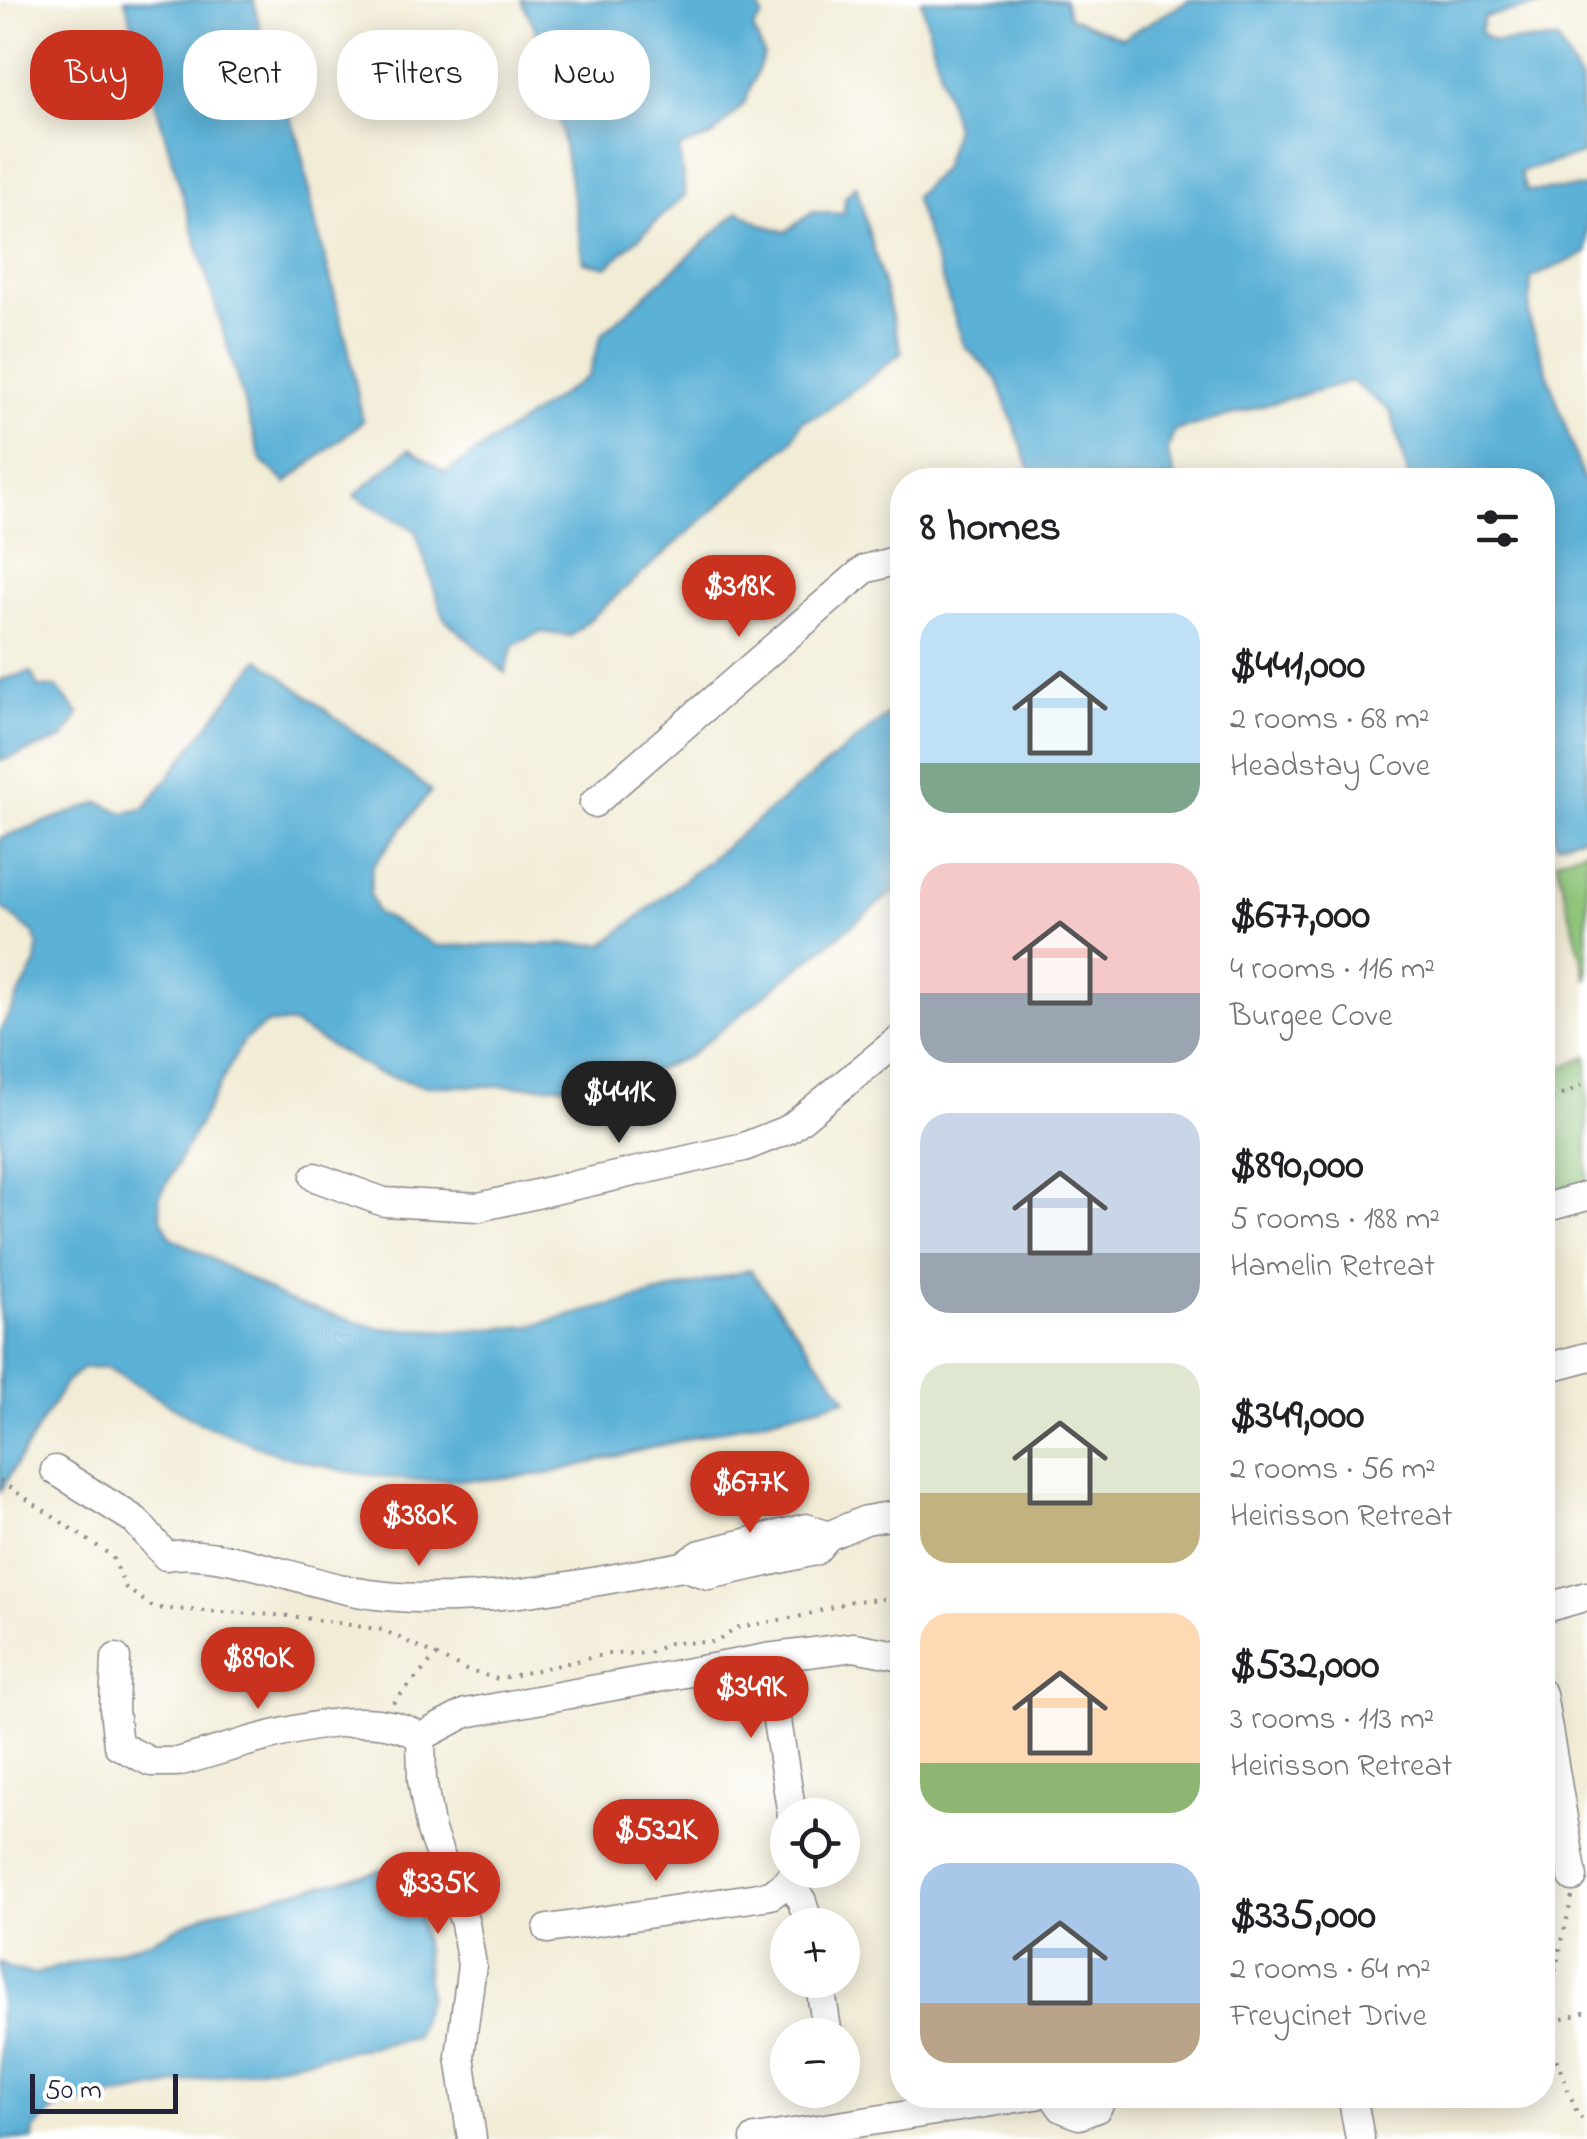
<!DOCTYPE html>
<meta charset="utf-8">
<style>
body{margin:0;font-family:"Indie Flower",sans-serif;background:#f2f2f2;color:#202124;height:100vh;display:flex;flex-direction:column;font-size:38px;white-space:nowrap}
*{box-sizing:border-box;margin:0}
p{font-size:32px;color:#757577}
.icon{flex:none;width:55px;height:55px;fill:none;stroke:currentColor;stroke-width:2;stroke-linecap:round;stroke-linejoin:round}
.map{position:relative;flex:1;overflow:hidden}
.sheet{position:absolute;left:890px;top:468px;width:665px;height:1640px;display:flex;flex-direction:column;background:#fff;border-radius:40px;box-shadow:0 5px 25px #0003}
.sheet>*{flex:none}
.guide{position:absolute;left:30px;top:30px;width:710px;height:90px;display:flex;gap:20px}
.fabs{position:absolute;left:770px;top:1798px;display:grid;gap:20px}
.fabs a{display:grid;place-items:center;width:90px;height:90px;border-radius:50%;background:#fff;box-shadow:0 5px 25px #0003;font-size:50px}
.scale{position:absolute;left:30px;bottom:25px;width:148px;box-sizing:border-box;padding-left:10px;border:5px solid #22223b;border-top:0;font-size:28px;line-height:35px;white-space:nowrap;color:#22223b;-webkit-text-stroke:8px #fff;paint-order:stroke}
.price{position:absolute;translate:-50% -85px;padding:0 22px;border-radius:35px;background:#c8321e;color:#fff;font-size:32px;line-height:65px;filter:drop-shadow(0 2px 5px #0008)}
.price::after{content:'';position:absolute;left:50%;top:60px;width:30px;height:22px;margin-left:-15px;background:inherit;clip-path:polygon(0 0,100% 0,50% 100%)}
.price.active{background:#222;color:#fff}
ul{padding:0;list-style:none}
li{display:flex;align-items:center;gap:30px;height:250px;padding:0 30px}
li span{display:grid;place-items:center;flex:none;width:280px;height:200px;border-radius:30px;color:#555}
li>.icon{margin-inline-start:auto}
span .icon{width:120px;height:120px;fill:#fffc;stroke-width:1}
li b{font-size:42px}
h2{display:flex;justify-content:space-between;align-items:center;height:120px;padding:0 30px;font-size:42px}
.tag{padding:0 35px;border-radius:40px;background:#fff;box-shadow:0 5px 25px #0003;font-size:35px;line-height:90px}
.tag.active{background:#c8321e;color:#fff}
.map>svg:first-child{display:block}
</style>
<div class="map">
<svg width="1587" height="2139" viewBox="0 0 1587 2139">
<rect width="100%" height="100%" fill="#fff"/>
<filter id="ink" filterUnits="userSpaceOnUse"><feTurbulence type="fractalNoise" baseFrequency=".01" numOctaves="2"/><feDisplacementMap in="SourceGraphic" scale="20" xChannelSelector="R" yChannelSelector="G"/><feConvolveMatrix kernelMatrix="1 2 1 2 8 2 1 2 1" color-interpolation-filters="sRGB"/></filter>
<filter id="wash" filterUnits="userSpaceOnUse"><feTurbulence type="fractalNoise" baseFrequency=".0048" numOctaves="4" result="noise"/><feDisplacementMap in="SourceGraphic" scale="40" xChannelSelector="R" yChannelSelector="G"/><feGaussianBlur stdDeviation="2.25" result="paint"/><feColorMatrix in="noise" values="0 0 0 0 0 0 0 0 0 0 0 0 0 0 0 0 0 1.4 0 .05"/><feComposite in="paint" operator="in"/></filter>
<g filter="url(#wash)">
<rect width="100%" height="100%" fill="#f2ecd6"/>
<g fill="#8cc477" stroke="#577359" stroke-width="2.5">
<polygon points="1587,849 1587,980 1556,860"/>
<polygon points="1587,1056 1587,1182 1543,1195 1542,1077"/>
</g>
<g fill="#5bb1d7" stroke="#3e6a89" stroke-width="2.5">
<polygon points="125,0 253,0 269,64 299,140 315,220 348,346 363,421 286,483 261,460"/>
<path d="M521,0H755L763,16L753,28L764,55L744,104L711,137L679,148L685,195L607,267L584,262L560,123C543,101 543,72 540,45C539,31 527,13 521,0Z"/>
<polygon points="921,0 1064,0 1069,17 1122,38 1190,0 1552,0 1552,3 1484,17 1480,32 1493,42 1557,40 1581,82 1583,154 1520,172 1526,191 1587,187 1587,253 1531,278 1529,318 1587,490 1587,835 1556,844 1543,797 1542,480 1409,480 1391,412 1351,381 1174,431 1167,452 1177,480 1034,480 997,379 964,345 914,197 942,169 955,128"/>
<polygon points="856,185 902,353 823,413 802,421 792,441 571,636 540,632 513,646 505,673 444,618 415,530 354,496 409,449 446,473 588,376 602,334 739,211 759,223 785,232 813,212 844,214 845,197"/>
<polygon points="259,659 431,791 372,867 370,894 376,912 437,946 605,944 902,703 902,888 888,896 689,1056 635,1079 602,1086 424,1086 375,1072 292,1024 268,1023 244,1040 159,1198 161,1218 171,1237 289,1301 377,1328 457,1331 530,1326 750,1270 847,1399 546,1474 481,1480 406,1480 345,1471 283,1456 200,1423 106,1367 83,1368 66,1382 0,1491 0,1031 36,963 38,945 34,934 0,906 0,838 100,802 123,813 144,809"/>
<polygon points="31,672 38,687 57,688 79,714 63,739 0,761 0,680"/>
<polygon points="394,1867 418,1908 425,1951 428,1996 415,2038 58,2107 34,2129 33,2139 0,2139 0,1962 10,1969 34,1974 150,1941 210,1912"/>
</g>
</g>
<g filter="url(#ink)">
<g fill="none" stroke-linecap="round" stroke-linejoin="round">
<g stroke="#8a8788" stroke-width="31">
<g id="minor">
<polyline points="594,803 865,569 902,559"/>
<polyline points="315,1177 384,1202 479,1207 744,1147 789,1129 902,1037"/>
<polyline points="1542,1205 1551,1206 1587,1196"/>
<polyline points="1542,1369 1587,1357"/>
<path d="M55,1470L135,1520L166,1556C227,1546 311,1588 377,1595C480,1607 581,1584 683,1566L701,1554L806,1528L828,1536"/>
<polyline points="683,1566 709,1575 815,1551 828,1536 866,1520 902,1514"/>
<polyline points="1542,1609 1587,1596"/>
<path d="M116,1658L114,1709L118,1745L151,1762H177C245,1745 359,1698 421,1737"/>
<polyline points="767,1658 792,1815"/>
<polyline points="1542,1694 1573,1877"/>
<polyline points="421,1737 466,1713 767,1658 854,1647 902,1656"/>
<polyline points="421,1737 422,1780 431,1831 465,1923 472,1965 460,2056 472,2139"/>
<polyline points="788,1882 802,1901 809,1925"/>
<polyline points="548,1929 771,1895 788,1882 795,1870"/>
<polyline points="819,1980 828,2035"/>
<polyline points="1053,2095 1062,2108 1079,2115 1097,2108 1104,2095"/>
<polyline points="1352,2095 1360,2139"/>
<polyline points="755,2139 1036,2095"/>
</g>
</g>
<g stroke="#8a8788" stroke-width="4" stroke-dasharray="2.5 8" stroke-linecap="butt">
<polyline points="1542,1104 1587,1083"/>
<polyline points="0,1481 112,1556 126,1588 154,1608 291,1616 383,1630 466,1670 498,1679 607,1654 649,1653 670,1643 716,1642 739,1627 802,1616 852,1601 902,1598"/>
<polyline points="393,1703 437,1655"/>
<polyline points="1572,1897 1543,2025 1578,2115 1587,2123"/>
<polyline points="1542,2025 1587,2012"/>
</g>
<use href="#minor" stroke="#fff" stroke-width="28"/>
</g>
</g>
</svg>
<div class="fabs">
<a><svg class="icon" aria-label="locate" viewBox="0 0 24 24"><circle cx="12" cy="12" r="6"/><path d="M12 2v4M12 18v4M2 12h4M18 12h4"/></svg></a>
<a>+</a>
<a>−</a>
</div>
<div class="scale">50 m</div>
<b class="price" style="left:739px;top:640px">$318K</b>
<b class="price active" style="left:619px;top:1146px">$441K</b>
<b class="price" style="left:750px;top:1536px">$677K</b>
<b class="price" style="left:419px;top:1569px">$380K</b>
<b class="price" style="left:258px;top:1712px">$890K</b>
<b class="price" style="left:751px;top:1741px">$349K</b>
<b class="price" style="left:656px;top:1884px">$532K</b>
<b class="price" style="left:438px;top:1937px">$335K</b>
<div class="guide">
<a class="tag active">Buy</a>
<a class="tag">Rent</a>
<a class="tag">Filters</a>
<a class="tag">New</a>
</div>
<section class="sheet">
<h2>8 homes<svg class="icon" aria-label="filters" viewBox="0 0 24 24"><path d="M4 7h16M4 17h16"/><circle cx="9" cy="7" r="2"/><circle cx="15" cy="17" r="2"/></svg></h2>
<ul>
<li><span style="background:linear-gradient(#bfe0f5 75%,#7fa58c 0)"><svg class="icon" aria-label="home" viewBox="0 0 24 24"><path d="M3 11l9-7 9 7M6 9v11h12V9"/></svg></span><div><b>$441,000</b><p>2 rooms · 68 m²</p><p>Headstay Cove</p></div></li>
<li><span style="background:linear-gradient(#f6c9c9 65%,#9aa5b1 0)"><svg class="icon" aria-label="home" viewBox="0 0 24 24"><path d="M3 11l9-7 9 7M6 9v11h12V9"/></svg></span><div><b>$677,000</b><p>4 rooms · 116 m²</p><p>Burgee Cove</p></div></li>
<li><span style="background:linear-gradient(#c9d6e8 70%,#9aa5b1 0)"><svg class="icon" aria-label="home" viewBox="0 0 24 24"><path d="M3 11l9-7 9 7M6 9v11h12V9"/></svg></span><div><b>$890,000</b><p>5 rooms · 188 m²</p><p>Hamelin Retreat</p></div></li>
<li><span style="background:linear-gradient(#dfe7d0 65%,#c2b280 0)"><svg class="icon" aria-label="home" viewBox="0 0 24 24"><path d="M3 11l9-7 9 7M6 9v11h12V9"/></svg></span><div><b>$349,000</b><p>2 rooms · 56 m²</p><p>Heirisson Retreat</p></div></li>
<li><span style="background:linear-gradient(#ffd9b3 75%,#8fb573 0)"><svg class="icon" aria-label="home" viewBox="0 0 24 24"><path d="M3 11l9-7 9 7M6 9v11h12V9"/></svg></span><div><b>$532,000</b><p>3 rooms · 113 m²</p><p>Heirisson Retreat</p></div></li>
<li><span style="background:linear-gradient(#a9c7e8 70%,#b9a48a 0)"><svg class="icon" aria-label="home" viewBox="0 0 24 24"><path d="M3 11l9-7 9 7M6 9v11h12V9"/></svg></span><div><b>$335,000</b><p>2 rooms · 64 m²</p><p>Freycinet Drive</p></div></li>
</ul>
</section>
</div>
